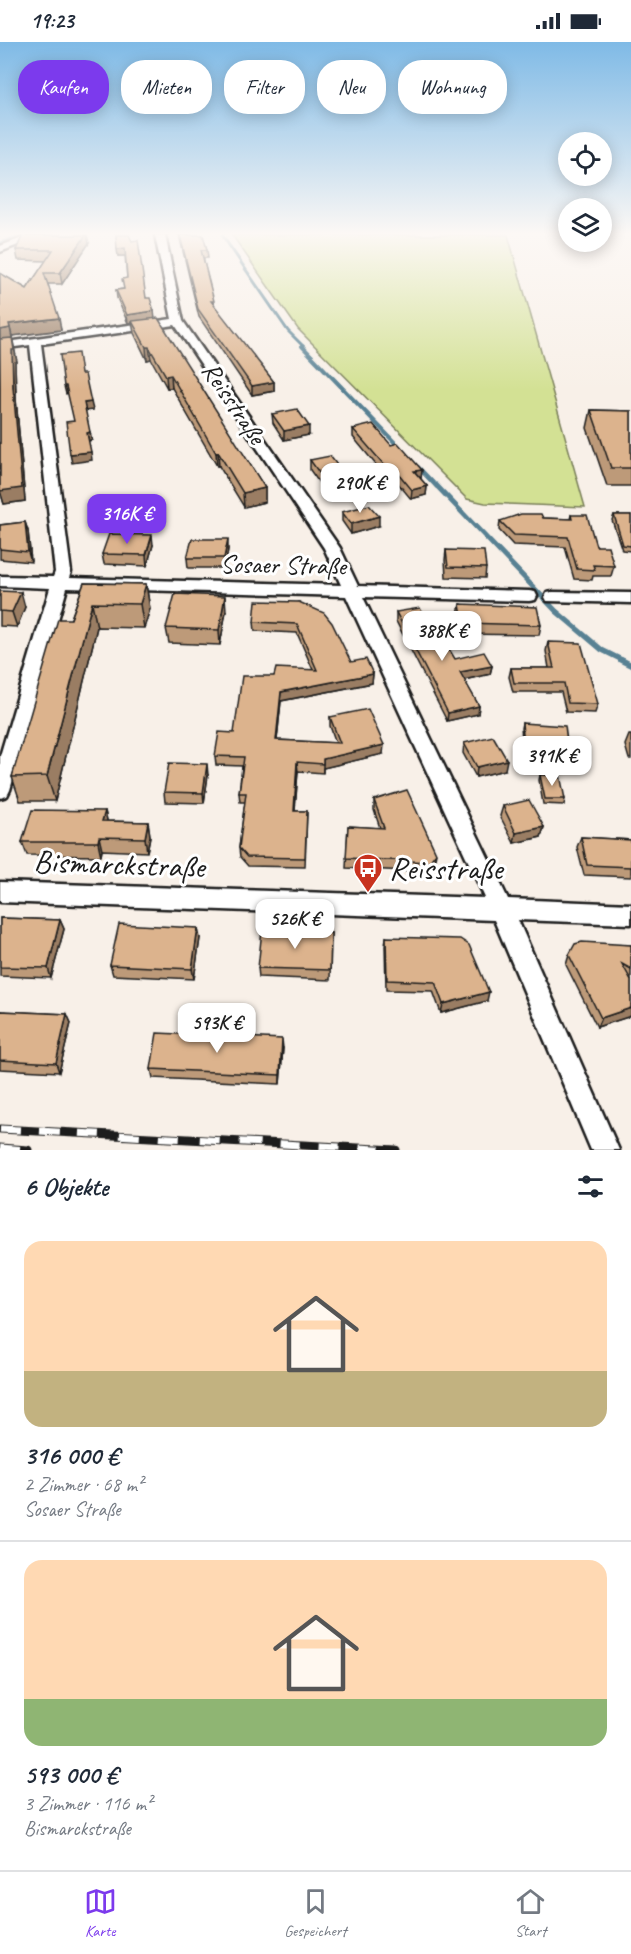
<!DOCTYPE html>
<html lang="de">
<meta charset="utf-8">
<style>
body{margin:0;font-family:Caveat,sans-serif;background:#f2f2f3;color:#1f2937;height:100vh;display:flex;flex-direction:column;font-size:22px;white-space:nowrap}
*{box-sizing:border-box;margin:0}
p{font-size:20px;color:#747a83}
.icon{flex:none;width:33px;height:33px;fill:none;stroke:currentColor;stroke-width:2;stroke-linecap:round;stroke-linejoin:round}
.map{position:relative;height:1108px;overflow:hidden}
.drawer{display:flex;flex-direction:column;background:#fff;flex:1}
.drawer>*{flex:none}
.top-card{position:absolute;left:18px;top:18px;width:596px;height:54px;display:flex;gap:12px}
.fabs{position:absolute;left:558px;top:90px;display:grid;gap:12px}
.fabs a{display:grid;place-items:center;width:54px;height:54px;border-radius:50%;background:#fff;box-shadow:0 3px 15px #0003;font-size:30px}
.price{position:absolute;translate:-50% -51px;padding:0 14px;border-radius:12px;background:#fff;color:#222;font-size:20px;line-height:39px;filter:drop-shadow(0 2px 3px #0008)}
.price::after{content:'';position:absolute;left:50%;top:36px;width:18px;height:14px;margin-left:-9px;background:inherit;clip-path:polygon(0 0,100% 0,50% 100%)}
.price.active{background:#7c3aed;color:#fff}
ul{padding:0;list-style:none}
li{display:grid;align-content:center;gap:12px;height:318px;padding:0 24px}
li+li{border-top:2px solid #e0e1e3}
li span{display:grid;place-items:center;height:186px;border-radius:18px;color:#555}
li>.icon{margin-inline-start:auto}
span .icon{width:108px;height:108px;fill:#fffc;stroke-width:1}
li b{font-size:26px}
h2{display:flex;justify-content:space-between;align-items:center;height:72px;padding:0 24px;font-size:26px}
.pill{padding:0 21px;border-radius:24px;background:#fff;box-shadow:0 3px 15px #0003;font-size:21px;line-height:54px}
.pill.active{background:#7c3aed;color:#fff}
.status{display:flex;justify-content:space-between;align-items:center;height:42px;padding:0 30px;background:#fff;direction:ltr}
.status svg{height:16px;fill:currentColor}
.tab-bar{display:flex;justify-content:space-around;align-items:center;height:84px;border-top:2px solid #e0e1e3;background:#fff;font-size:16px;color:#747a83}
.tab-bar a{display:grid;justify-items:center;gap:3px}
.tab-bar .active{color:#7c3aed}
.map>svg:first-child{display:block}
</style>
<div class="status"><b>19:23</b><svg viewBox="0 0 49 12"><path d="M0 12V9h3v3zM5 12V6h3v6zM10 12V3h3v9zM15 12V0h3v12zM26 1h20v11H26zM47 4h2v5h-2z"/></svg></div>
<div class="map">
<svg width="631" height="1108" viewBox="0 0 631 1108">
<rect width="100%" height="100%" fill="#f8f0e8"/>
<filter id="ink" filterUnits="userSpaceOnUse"><feTurbulence type="fractalNoise" baseFrequency=".0167" numOctaves="2"/><feDisplacementMap in="SourceGraphic" scale="12" xChannelSelector="R" yChannelSelector="G"/><feConvolveMatrix kernelMatrix="1 2 1 2 8 2 1 2 1" color-interpolation-filters="sRGB"/></filter>
<g filter="url(#ink)">
<polygon fill="#d3e194" stroke="#787e58" stroke-width="1.5" points="232,193 508,193 585,465 485,461 467,457 298,287"/>
<g fill="none" stroke-linecap="round" stroke-linejoin="round">
<g stroke="#598193" stroke-width="3">
<polyline points="222,193 288,289 304,305"/>
<polyline points="0,201 24,193"/>
</g>
<g stroke="#598193" stroke-width="4">
<polyline points="302,304 401,407"/>
<polyline points="418,425 437,445"/>
</g>
<polyline stroke="#598193" stroke-width="5" points="436,443 556,569 602,608 624,619"/>
<polyline stroke="#598193" stroke-width="6" points="621,618 631,623"/>
<g stroke="#1c1c1c" stroke-width="5">
<g id="minor">
<polygon points="31,193 44,193 0,210 0,204"/>
<path d="M155,193H165L183,279L340,506L358,544L529,549L535,550L537,554L535,558L529,559L363,555L508,857L631,862V882L518,878L619,1108H591L494,878L0,860V840L485,856L346,554L67,546L10,748L7,754L0,756V714L50,546L0,544V534L53,535L55,530L30,303L0,307V301L172,277ZM175,283L324,506L341,543L69,536L71,530L41,302Z"/>
<polygon points="553,550 631,551 631,561 547,559 545,555 547,551"/>
</g>
</g>
<use href="#minor" fill="#fff" fill-rule="evenodd"/>
<g stroke="#1c1c1c" stroke-width="9">
<g id="rail">
<polyline points="0,1087 396,1108"/>
<polyline points="0,1106 28,1108"/>
</g>
</g>
<use href="#rail" stroke="#fff" stroke-width="7" stroke-dasharray="20" stroke-linecap="butt"/>
</g>
<g fill="#bd9a79" stroke="#1c1c1c" stroke-width="1.5">
<polygon points="116,193 146,256 154,269 154,276 265,446 265,460 244,465 219,424 217,424 172,346 167,346 151,317 147,318 134,291 132,280 128,281 117,256 116,248 124,247 127,236 125,214 118,214"/>
<polygon points="179,193 203,193 207,208 208,216 203,216 214,264 274,340 274,349 252,353 199,275"/>
<polygon points="89,201 62,242 48,242 61,288 12,294 17,320 15,320 16,357 25,459 4,462 0,449 0,231 27,247 46,219 18,218 16,208"/>
<polygon points="591,368 631,369 631,444 607,444 587,386"/>
<polygon points="272,372 309,393 284,398 273,381"/>
<polygon points="353,387 421,437 427,444 426,453 411,457 397,440 391,441 353,395"/>
<polygon points="310,418 340,437 320,442 310,428"/>
<polygon points="342,470 379,484 351,492 342,479"/>
<polygon points="571,473 614,524 611,534 593,534 592,538 574,537 565,505 513,503 499,488 500,479 543,476 570,477"/>
<polygon points="614,473 631,473 631,509 622,508 612,478"/>
<polygon points="25,480 28,489 31,520 0,517 0,483"/>
<polygon points="153,503 147,524 104,522 102,512"/>
<polygon points="228,507 225,526 188,526 187,516"/>
<polygon points="446,508 486,526 485,536 446,535 445,518"/>
<polygon points="84,541 146,542 150,567 144,586 97,585 55,759 20,759 12,735"/>
<polygon points="0,549 25,565 17,585 0,584"/>
<polygon points="299,560 351,620 373,632 372,641 281,659 277,698 336,701 330,684 330,675 383,712 323,726 323,731 298,729 295,769 307,769 305,825 248,824 240,815 239,806 245,760 240,760 239,751 242,724 216,723 215,714 234,691 274,634 313,628 297,591 255,589 254,580"/>
<polygon points="460,562 541,583 539,593 461,592 458,572"/>
<polygon points="226,569 220,603 169,601 166,586"/>
<polygon points="396,570 438,598 455,617 492,624 490,632 464,638 479,664 478,672 447,679 396,579"/>
<polygon points="548,600 598,662 595,671 566,670 561,650 513,650 509,635 511,626 549,626 546,609"/>
<polygon points="522,681 568,707 566,712 523,709 521,686"/>
<polygon points="629,693 631,693 631,717 629,717 625,703"/>
<polygon points="464,701 505,728 476,735 463,711"/>
<polygon points="208,733 204,761 165,760 164,750"/>
<polygon points="540,733 565,757 564,763 543,762 539,738"/>
<polygon points="374,758 434,821 427,830 346,826 348,784 380,786 374,768"/>
<polygon points="503,764 544,785 541,795 514,801 500,774"/>
<polygon points="105,769 107,779 148,780 150,794 147,810 102,808 101,814 27,813 22,800"/>
<polygon points="581,795 631,798 631,835 584,833 577,805"/>
<polygon points="0,876 60,878 64,887 51,936 0,934"/>
<polygon points="331,891 330,938 259,935 258,926"/>
<polygon points="386,895 487,959 441,971 433,949 386,948 385,904"/>
<polygon points="200,896 194,937 113,933 110,923"/>
<polygon points="631,903 631,974 597,985 566,923 569,913"/>
<polygon points="0,969 67,972 71,981 59,1030 0,1027"/>
<polygon points="283,1006 280,1042 153,1036 151,1027"/>
</g>
<g fill="#9a7d63" stroke="#1c1c1c" stroke-width="1.5">
<polygon points="86,193 87,193 89,201 62,242 60,231"/>
<polygon points="125,206 126,214 118,214 117,207"/>
<polygon points="154,269 155,277 128,281 127,273"/>
<polygon points="59,276 61,288 12,294 9,282"/>
<polygon points="10,286 17,320 15,320 16,357 25,459 4,462 0,449 13,345 12,308 0,300 0,288"/>
<polygon points="146,305 149,305 151,317 147,318"/>
<polygon points="171,333 172,346 167,346 166,334"/>
<polygon points="274,340 274,349 252,353 252,344"/>
<polygon points="64,344 66,344 68,351 66,352"/>
<polygon points="91,360 93,368 85,369 84,361"/>
<polygon points="309,384 309,393 284,398 284,389"/>
<polygon points="90,390 92,398 89,399 87,391"/>
<polygon points="91,410 92,418 72,421 70,412"/>
<polygon points="218,410 219,424 217,424 216,411"/>
<polygon points="341,428 340,437 320,442 320,432"/>
<polygon points="422,428 421,437 414,429"/>
<polygon points="398,431 397,440 391,441 392,432"/>
<polygon points="427,444 426,453 411,457 412,448"/>
<polygon points="265,446 265,460 244,465 243,451"/>
<polygon points="379,474 379,484 351,492 351,482"/>
<polygon points="25,480 28,489 31,520 28,510"/>
<polygon points="152,493 153,503 147,524 146,513"/>
<polygon points="228,497 228,507 225,526 224,516"/>
<polygon points="146,542 150,567 144,586 140,562"/>
<polygon points="21,550 25,565 17,585 12,570"/>
<polygon points="225,554 226,569 220,603 219,588"/>
<polygon points="92,561 97,585 55,759 47,734"/>
<polygon points="492,624 490,632 459,639 460,630"/>
<polygon points="373,632 372,641 281,659 276,707 276,698 281,650"/>
<polygon points="479,664 478,672 447,679 448,671"/>
<polygon points="384,703 383,712 323,726 323,731 323,717"/>
<polygon points="507,718 505,728 476,735 477,725"/>
<polygon points="297,720 298,729 294,778 294,769"/>
<polygon points="207,722 208,733 204,761 203,751"/>
<polygon points="105,769 108,783 102,779"/>
<polygon points="148,780 150,794 147,810 145,796"/>
<polygon points="544,785 541,795 514,801 516,791"/>
<polygon points="99,795 102,808 101,814 98,800"/>
<polygon points="436,811 434,821 427,830 429,820"/>
<polygon points="60,878 64,887 51,936 48,926"/>
<polygon points="198,886 200,896 194,937 192,927"/>
<polygon points="489,950 487,959 441,971 443,962"/>
<polygon points="631,966 631,974 597,985 601,976"/>
<polygon points="67,972 71,981 59,1030 56,1021"/>
<polygon points="282,997 283,1006 280,1042 280,1033"/>
</g>
<g fill="#dcb38d" stroke="#1c1c1c" stroke-width="1.5">
<polygon points="23,193 86,193 60,231 44,231 59,276 9,282 10,286 0,288 0,231 27,247 53,208 16,208"/>
<polygon points="116,193 129,193 132,199 138,198 146,256 150,256 154,269 127,273 116,248 124,247 122,237 127,236 125,206 117,207"/>
<polygon points="180,193 203,193 207,208 201,208 214,259 211,259 274,340 252,344 198,267"/>
<polygon points="158,276 265,446 243,451 218,410 216,411 171,333 166,334 149,305 146,305 132,279"/>
<polygon points="12,296 14,308 12,308 13,345 22,446 0,449 0,297"/>
<polygon points="78,311 81,332 85,332 91,360 84,361 90,390 87,391 91,410 70,412 66,380 74,379 66,344 64,344 60,313"/>
<polygon points="297,367 309,384 284,389 272,372"/>
<polygon points="591,368 631,369 631,426 611,426"/>
<polygon points="373,382 391,403 398,401 422,428 414,429 427,444 412,448 398,431 392,432 353,387"/>
<polygon points="330,414 341,428 320,432 310,418"/>
<polygon points="369,463 379,474 351,482 342,470"/>
<polygon points="521,472 541,472 543,476 572,477 571,473 587,473 596,504 608,504 614,524 593,523 595,528 577,527 568,495 514,493 500,479"/>
<polygon points="614,473 631,473 631,504 623,503"/>
<polygon points="25,480 28,510 0,507 0,483"/>
<polygon points="109,492 152,493 146,513 102,512"/>
<polygon points="192,497 228,497 224,516 187,516"/>
<polygon points="446,508 484,509 486,526 448,525"/>
<polygon points="84,541 146,542 140,562 92,561 47,734 12,735 58,577 71,577"/>
<polygon points="0,549 21,550 12,570 0,569"/>
<polygon points="175,552 225,554 219,588 166,586"/>
<polygon points="256,559 299,560 324,571 332,581 351,620 366,617 373,632 281,650 276,698 340,701 330,675 368,667 384,703 323,717 323,722 297,720 294,769 307,769 305,816 247,815 239,806 246,751 239,751 244,715 215,714 219,690 234,691 242,634 274,634 276,626 317,628 297,582 254,580"/>
<polygon points="460,562 537,565 541,583 463,581"/>
<polygon points="420,566 438,598 443,597 455,617 484,610 492,624 460,630 479,664 448,671 396,570"/>
<polygon points="548,600 581,601 598,662 568,661 564,641 514,641 511,626 554,626"/>
<polygon points="522,681 565,684 568,707 524,704"/>
<polygon points="493,694 507,718 477,725 464,701"/>
<polygon points="169,721 207,722 203,751 164,750"/>
<polygon points="540,733 560,733 565,757 545,757"/>
<polygon points="407,748 436,811 429,820 346,816 348,784 384,786 374,758"/>
<polygon points="529,758 544,785 516,791 503,764"/>
<polygon points="32,768 105,769 102,779 148,780 145,796 99,795 98,800 22,800"/>
<polygon points="581,795 631,798 631,825 587,823"/>
<polygon points="0,876 60,878 48,926 0,925"/>
<polygon points="119,882 198,886 192,927 110,923"/>
<polygon points="262,888 331,891 330,928 258,926"/>
<polygon points="386,895 460,897 469,903 489,950 443,962 435,940 387,938"/>
<polygon points="582,900 631,903 631,927 622,922 631,938 631,966 601,976 569,913 575,902"/>
<polygon points="0,969 67,972 56,1021 0,1018"/>
<polygon points="157,991 282,997 280,1033 151,1027"/>
</g>
</g>
<linearGradient id="sky" x2="0" y2="1"><stop stop-color="#7fbae6"/><stop offset="0.55" stop-color="#fcf8f5"/><stop offset="1" stop-color="#fcf8f5" stop-opacity="0"/></linearGradient>
<rect width="631" height="348" fill="url(#sky)"/>
<defs>
<g id="bus-pin" transform="scale(1.5)"><path d="M0 17L-7.5 6A9.5 9.5 0 1 1 7.5 6Z" fill="#c8321e" stroke="#fff"/><path d="M-5-6H5V4H4V6H2V4H-2V6H-4V4H-5ZM-3.5-4V0h7V-4ZM-3.5 1.2v1.5H-2V1.2ZM2 1.2v1.5H3.5V1.2Z" fill="#fff"/></g>
</defs>
<g fill-rule="evenodd">
<use href="#bus-pin" x="368" y="826"/>
</g>
<g text-anchor="middle" dominant-baseline="central" stroke-width="6" stroke-linejoin="round" paint-order="stroke">
<g font-size="26" fill="#1c1c1c" stroke="#fff">
<text transform="translate(234 361) rotate(56)">Reisstraße</text>
<text transform="translate(283 523) rotate(1)">Sosaer Straße</text>
</g>
<g font-size="32" fill="#1c1c1c" stroke="#fff">
<text transform="translate(119 822) rotate(2)">Bismarckstraße</text>
</g>
<g font-size="32" fill="#1c1c1c" stroke="#fff" text-anchor="start">
<text x="389" y="826">Reisstraße</text>
</g>
</g>
</svg>
<div class="fabs">
<a><svg class="icon" aria-label="locate" viewBox="0 0 24 24"><circle cx="12" cy="12" r="6"/><path d="M12 2v4M12 18v4M2 12h4M18 12h4"/></svg></a>
<a><svg class="icon" aria-label="layers" viewBox="0 0 24 24"><path d="M12 4l9 5-9 5-9-5zM3 14l9 5 9-5"/></svg></a>
</div>
<b class="price" style="left:360px;top:472px">290K €</b>
<b class="price active" style="left:127px;top:503px">316K €</b>
<b class="price" style="left:442px;top:620px">388K €</b>
<b class="price" style="left:552px;top:745px">391K €</b>
<b class="price" style="left:295px;top:908px">526K €</b>
<b class="price" style="left:217px;top:1012px">593K €</b>
<div class="top-card">
<a class="pill active">Kaufen</a>
<a class="pill">Mieten</a>
<a class="pill">Filter</a>
<a class="pill">Neu</a>
<a class="pill">Wohnung</a>
</div>
</div>
<section class="drawer">
<h2>6 Objekte<svg class="icon" aria-label="filters" viewBox="0 0 24 24"><path d="M4 7h16M4 17h16"/><circle cx="9" cy="7" r="2"/><circle cx="15" cy="17" r="2"/></svg></h2>
<ul>
<li><span style="background:linear-gradient(#ffd9b3 70%,#c2b280 0)"><svg class="icon" aria-label="home" viewBox="0 0 24 24"><path d="M3 11l9-7 9 7M6 9v11h12V9"/></svg></span><div><b>316 000 €</b><p>2 Zimmer · 68 m²</p><p>Sosaer Straße</p></div></li>
<li><span style="background:linear-gradient(#ffd9b3 75%,#8fb573 0)"><svg class="icon" aria-label="home" viewBox="0 0 24 24"><path d="M3 11l9-7 9 7M6 9v11h12V9"/></svg></span><div><b>593 000 €</b><p>3 Zimmer · 116 m²</p><p>Bismarckstraße</p></div></li>
</ul>
</section>
<nav class="tab-bar">
<a class="active"><svg class="icon" aria-label="map" viewBox="0 0 24 24"><path d="M3 6l6-2 6 2 6-2v14l-6 2-6-2-6 2zM9 4v14M15 6v14"/></svg>Karte</a>
<a><svg class="icon" aria-label="saved" viewBox="0 0 24 24"><path d="M7 4h10v16l-5-4-5 4z"/></svg>Gespeichert</a>
<a><svg class="icon" aria-label="home" viewBox="0 0 24 24"><path d="M3 11l9-7 9 7M6 9v11h12V9"/></svg>Start</a>
</nav>
